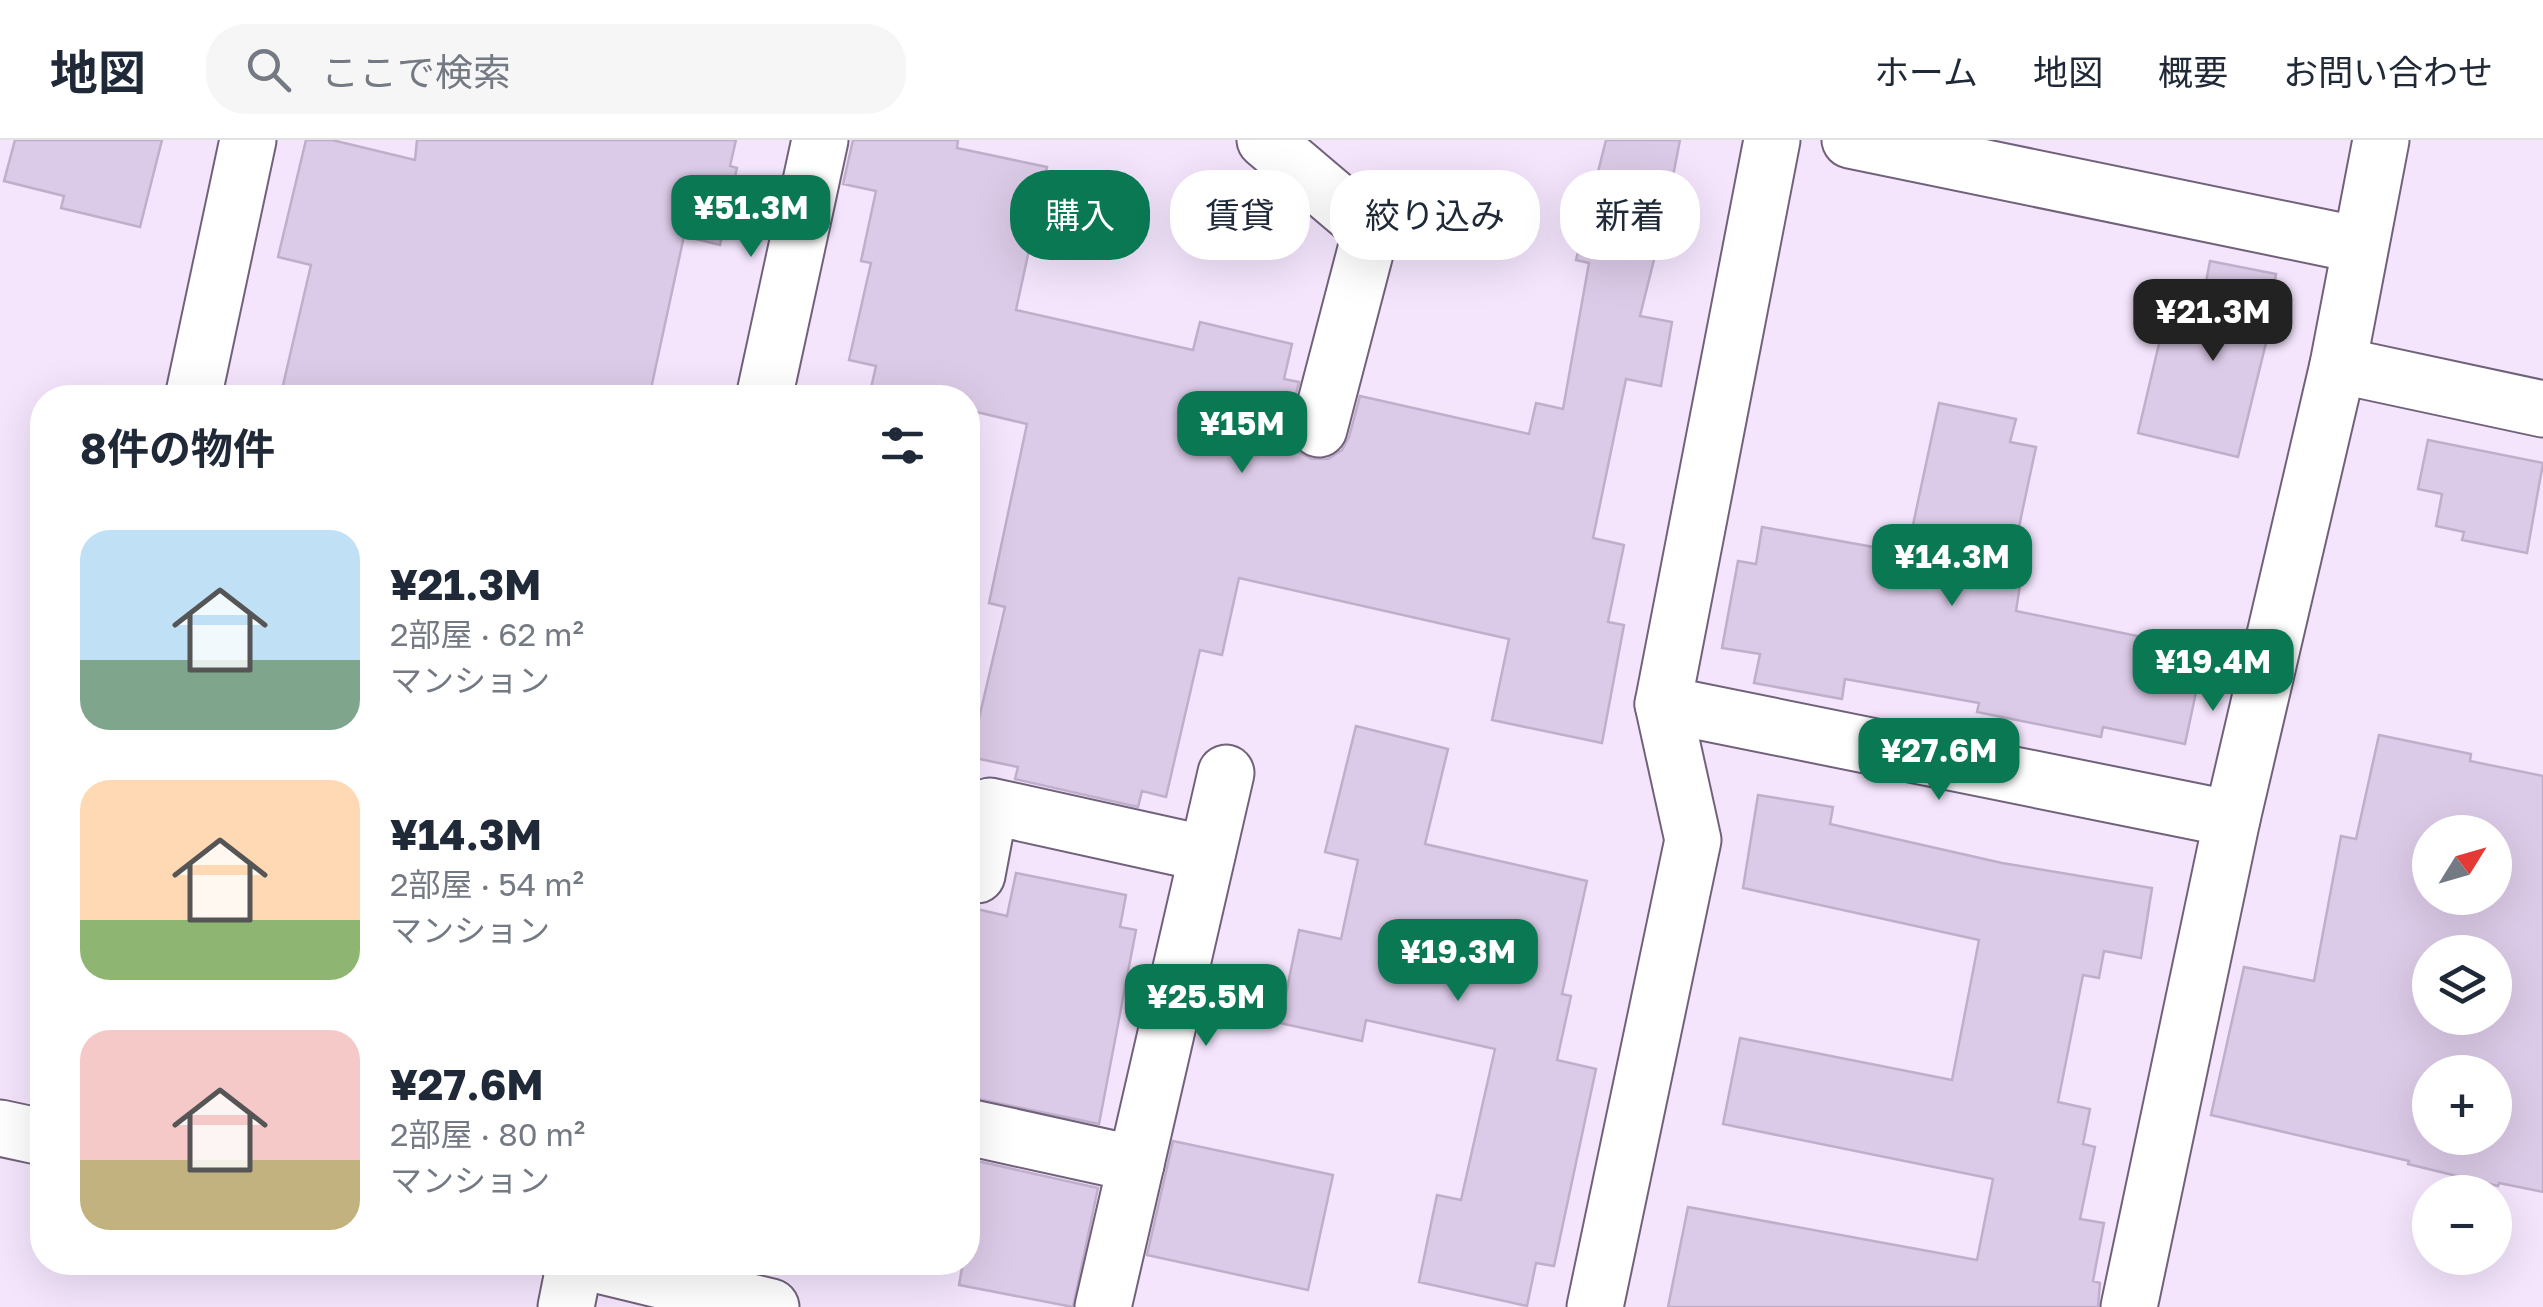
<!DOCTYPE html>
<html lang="ja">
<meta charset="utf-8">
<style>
body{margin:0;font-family:"Golos Text","Noto Sans JP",sans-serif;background:#f6f6f7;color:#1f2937;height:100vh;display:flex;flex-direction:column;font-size:38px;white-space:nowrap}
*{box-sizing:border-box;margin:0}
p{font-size:32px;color:#747a83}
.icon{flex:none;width:55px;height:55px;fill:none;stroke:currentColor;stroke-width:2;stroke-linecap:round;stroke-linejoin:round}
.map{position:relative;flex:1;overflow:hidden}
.sheet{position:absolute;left:30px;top:245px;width:950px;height:890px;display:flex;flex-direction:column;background:#fff;border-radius:40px;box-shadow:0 10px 40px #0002}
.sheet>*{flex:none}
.hud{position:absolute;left:1010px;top:30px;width:950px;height:90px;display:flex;gap:20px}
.needle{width:65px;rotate:53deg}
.fabs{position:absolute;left:2412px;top:675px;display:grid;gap:20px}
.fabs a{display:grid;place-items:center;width:100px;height:100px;border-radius:50%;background:#fff;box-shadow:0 10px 40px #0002;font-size:50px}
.price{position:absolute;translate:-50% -85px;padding:0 22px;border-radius:20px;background:#0a7852;color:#fff;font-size:32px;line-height:65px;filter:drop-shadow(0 2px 5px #0008)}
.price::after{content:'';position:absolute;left:50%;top:60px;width:30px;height:22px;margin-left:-15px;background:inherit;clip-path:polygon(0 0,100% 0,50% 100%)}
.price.on{background:#222;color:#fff}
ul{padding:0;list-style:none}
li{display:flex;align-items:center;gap:30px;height:250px;padding:0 50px}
li span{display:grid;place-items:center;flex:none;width:280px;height:200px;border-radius:30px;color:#555}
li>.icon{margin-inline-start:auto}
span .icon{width:120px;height:120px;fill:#fffc;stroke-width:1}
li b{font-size:42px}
h2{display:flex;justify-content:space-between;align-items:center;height:120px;padding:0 50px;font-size:42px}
.tag{padding:0 35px;border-radius:40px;background:#fff;box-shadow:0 10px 40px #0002;font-size:35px;line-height:90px}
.tag.on{background:#0a7852;color:#fff}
header{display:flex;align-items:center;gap:60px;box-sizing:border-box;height:140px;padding:0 50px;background:#fff;border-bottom:2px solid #e0e1e3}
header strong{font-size:48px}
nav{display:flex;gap:55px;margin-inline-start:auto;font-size:35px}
.search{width:700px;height:90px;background:#f6f6f7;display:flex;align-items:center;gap:25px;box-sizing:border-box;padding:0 35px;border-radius:40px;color:#747a83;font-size:38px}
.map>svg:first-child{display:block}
</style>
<header>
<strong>地図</strong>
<div class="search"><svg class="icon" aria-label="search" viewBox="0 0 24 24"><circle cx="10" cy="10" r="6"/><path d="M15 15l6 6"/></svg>ここで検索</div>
<nav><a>ホーム</a><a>地図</a><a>概要</a><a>お問い合わせ</a></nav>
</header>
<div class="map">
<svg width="2543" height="1167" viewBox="0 0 2543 1167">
<rect width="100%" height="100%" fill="#f4e5fd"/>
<g fill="#dccbe8" stroke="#c0afcb" stroke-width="2.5" fill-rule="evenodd">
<polygon points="15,0 162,0 140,87 61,68 64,56 4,41"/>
<polygon points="306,0 332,0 415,20 417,0 736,0 730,26 737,28 720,105 684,96 649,258 280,258 311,125 278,117"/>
<polygon points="853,0 958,0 957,8 1047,27 1016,170 1193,210 1200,182 1292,204 1284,239 1299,242 1289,281 1289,296 1298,312 1312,319 1328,319 1342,310 1349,297 1360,256 1529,294 1536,263 1563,269 1589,123 1576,120 1606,0 1680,0 1667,67 1640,176 1672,182 1661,246 1626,239 1593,398 1624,405 1608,482 1624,485 1602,603 1492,580 1509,499 1239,438 1222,515 1200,510 1166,657 1142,651 1138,667 1015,639 1018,627 970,617 1005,467 989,463 1027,284 968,270 968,258 914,258 871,248 876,226 849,220 871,123 861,121 876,51 843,44"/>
<polygon points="2210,121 2276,134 2272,156 2277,158 2238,317 2138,293 2162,191 2195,199"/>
<polygon points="1939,263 2016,279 2010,302 2036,307 2007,443 2020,445 2016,471 2205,510 2185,604 2103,587 2101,597 1977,572 1979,563 1845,539 1842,559 1754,543 1760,514 1722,508 1738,421 1756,424 1762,387 1907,413"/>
<polygon points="2428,300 2543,323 2527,413 2462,400 2464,392 2436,386 2442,354 2418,349"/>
<polygon points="1356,586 1448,609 1425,704 1587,741 1562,854 1571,856 1557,920 1596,929 1554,1126 1536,1123 1527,1166 1419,1142 1437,1055 1461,1060 1495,909 1366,880 1362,901 1280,883 1299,790 1341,799 1358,720 1325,712"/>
<path d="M2379,595L2471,614L2470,621L2543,636V1052L2499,1043L2498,1046L2408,1024L2409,1021L2211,975L2244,827L2314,841L2341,696L2356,699ZM2430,692H2495V758H2430ZM2430,812H2495V878H2430ZM2430,932H2495V998H2430Z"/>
<polygon points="1758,655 1833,667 1830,684 2002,723 2152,748 2141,818 2104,811 2099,838 2083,835 2058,962 2090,969 2083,1004 2095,1007 2080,1079 2104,1083 2093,1141 2100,1143 2098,1167 1668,1167 1688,1067 1977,1120 1993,1039 1723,984 1740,898 1952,940 1979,800 1743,748"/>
<polygon points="1016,733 1126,755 1120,787 1136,790 1099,984 968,957 968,767 1007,776"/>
<polygon points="1173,1001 1333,1035 1308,1150 1147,1115"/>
<polygon points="968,1019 1098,1048 1073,1167 959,1145 963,1122 968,1122"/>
</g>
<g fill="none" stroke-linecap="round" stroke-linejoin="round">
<g stroke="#71627b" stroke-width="59">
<g id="minor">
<polyline points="1265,0 1371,90 1319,289"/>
<polyline points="1850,0 2359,105"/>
<polyline points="2338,225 2543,269"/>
<polyline points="193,258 248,0"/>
<polyline points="764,258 820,0"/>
<polyline points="1663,564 2232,679"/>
<polyline points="968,733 977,735 990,666 1207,714"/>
<polyline points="968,987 1136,1024"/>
<polyline points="0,988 42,997"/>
<polyline points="586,1122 771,1167"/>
<polyline points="566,1167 575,1122"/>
<polyline points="1103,1167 1226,633"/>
<polyline points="1595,1167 1693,700 1663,564 1772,0"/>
<polyline points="2129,1167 2232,679 2338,225 2381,0"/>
</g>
</g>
<use href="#minor" stroke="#fff" stroke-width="55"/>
</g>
</svg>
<div class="fabs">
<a><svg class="needle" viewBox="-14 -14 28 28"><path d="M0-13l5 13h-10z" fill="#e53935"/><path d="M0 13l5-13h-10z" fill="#747a83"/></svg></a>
<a><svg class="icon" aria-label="layers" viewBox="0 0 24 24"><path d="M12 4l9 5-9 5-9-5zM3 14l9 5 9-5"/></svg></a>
<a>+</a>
<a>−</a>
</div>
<b class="price" style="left:751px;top:120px">¥51.3M</b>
<b class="price on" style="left:2213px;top:224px">¥21.3M</b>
<b class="price" style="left:1242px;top:336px">¥15M</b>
<b class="price" style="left:1952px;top:469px">¥14.3M</b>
<b class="price" style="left:2213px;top:574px">¥19.4M</b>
<b class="price" style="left:1939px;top:663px">¥27.6M</b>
<b class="price" style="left:1458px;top:864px">¥19.3M</b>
<b class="price" style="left:1206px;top:909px">¥25.5M</b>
<div class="hud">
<a class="tag on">購入</a>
<a class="tag">賃貸</a>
<a class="tag">絞り込み</a>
<a class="tag">新着</a>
</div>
<section class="sheet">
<h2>8件の物件<svg class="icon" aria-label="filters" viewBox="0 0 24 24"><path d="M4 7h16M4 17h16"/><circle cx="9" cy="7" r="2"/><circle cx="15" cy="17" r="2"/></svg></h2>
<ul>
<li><span style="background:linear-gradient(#bfe0f5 65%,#7fa58c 0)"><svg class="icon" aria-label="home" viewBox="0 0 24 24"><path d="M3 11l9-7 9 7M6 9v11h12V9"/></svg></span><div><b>¥21.3M</b><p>2部屋 · 62 m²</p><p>マンション</p></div></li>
<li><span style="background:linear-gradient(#ffd9b3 70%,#8fb573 0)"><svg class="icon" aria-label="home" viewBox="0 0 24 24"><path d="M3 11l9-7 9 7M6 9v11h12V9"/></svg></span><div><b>¥14.3M</b><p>2部屋 · 54 m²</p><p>マンション</p></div></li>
<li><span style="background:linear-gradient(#f6c9c9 65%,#c2b280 0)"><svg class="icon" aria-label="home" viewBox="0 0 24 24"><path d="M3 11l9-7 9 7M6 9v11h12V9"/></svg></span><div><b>¥27.6M</b><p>2部屋 · 80 m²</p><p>マンション</p></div></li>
</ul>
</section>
</div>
